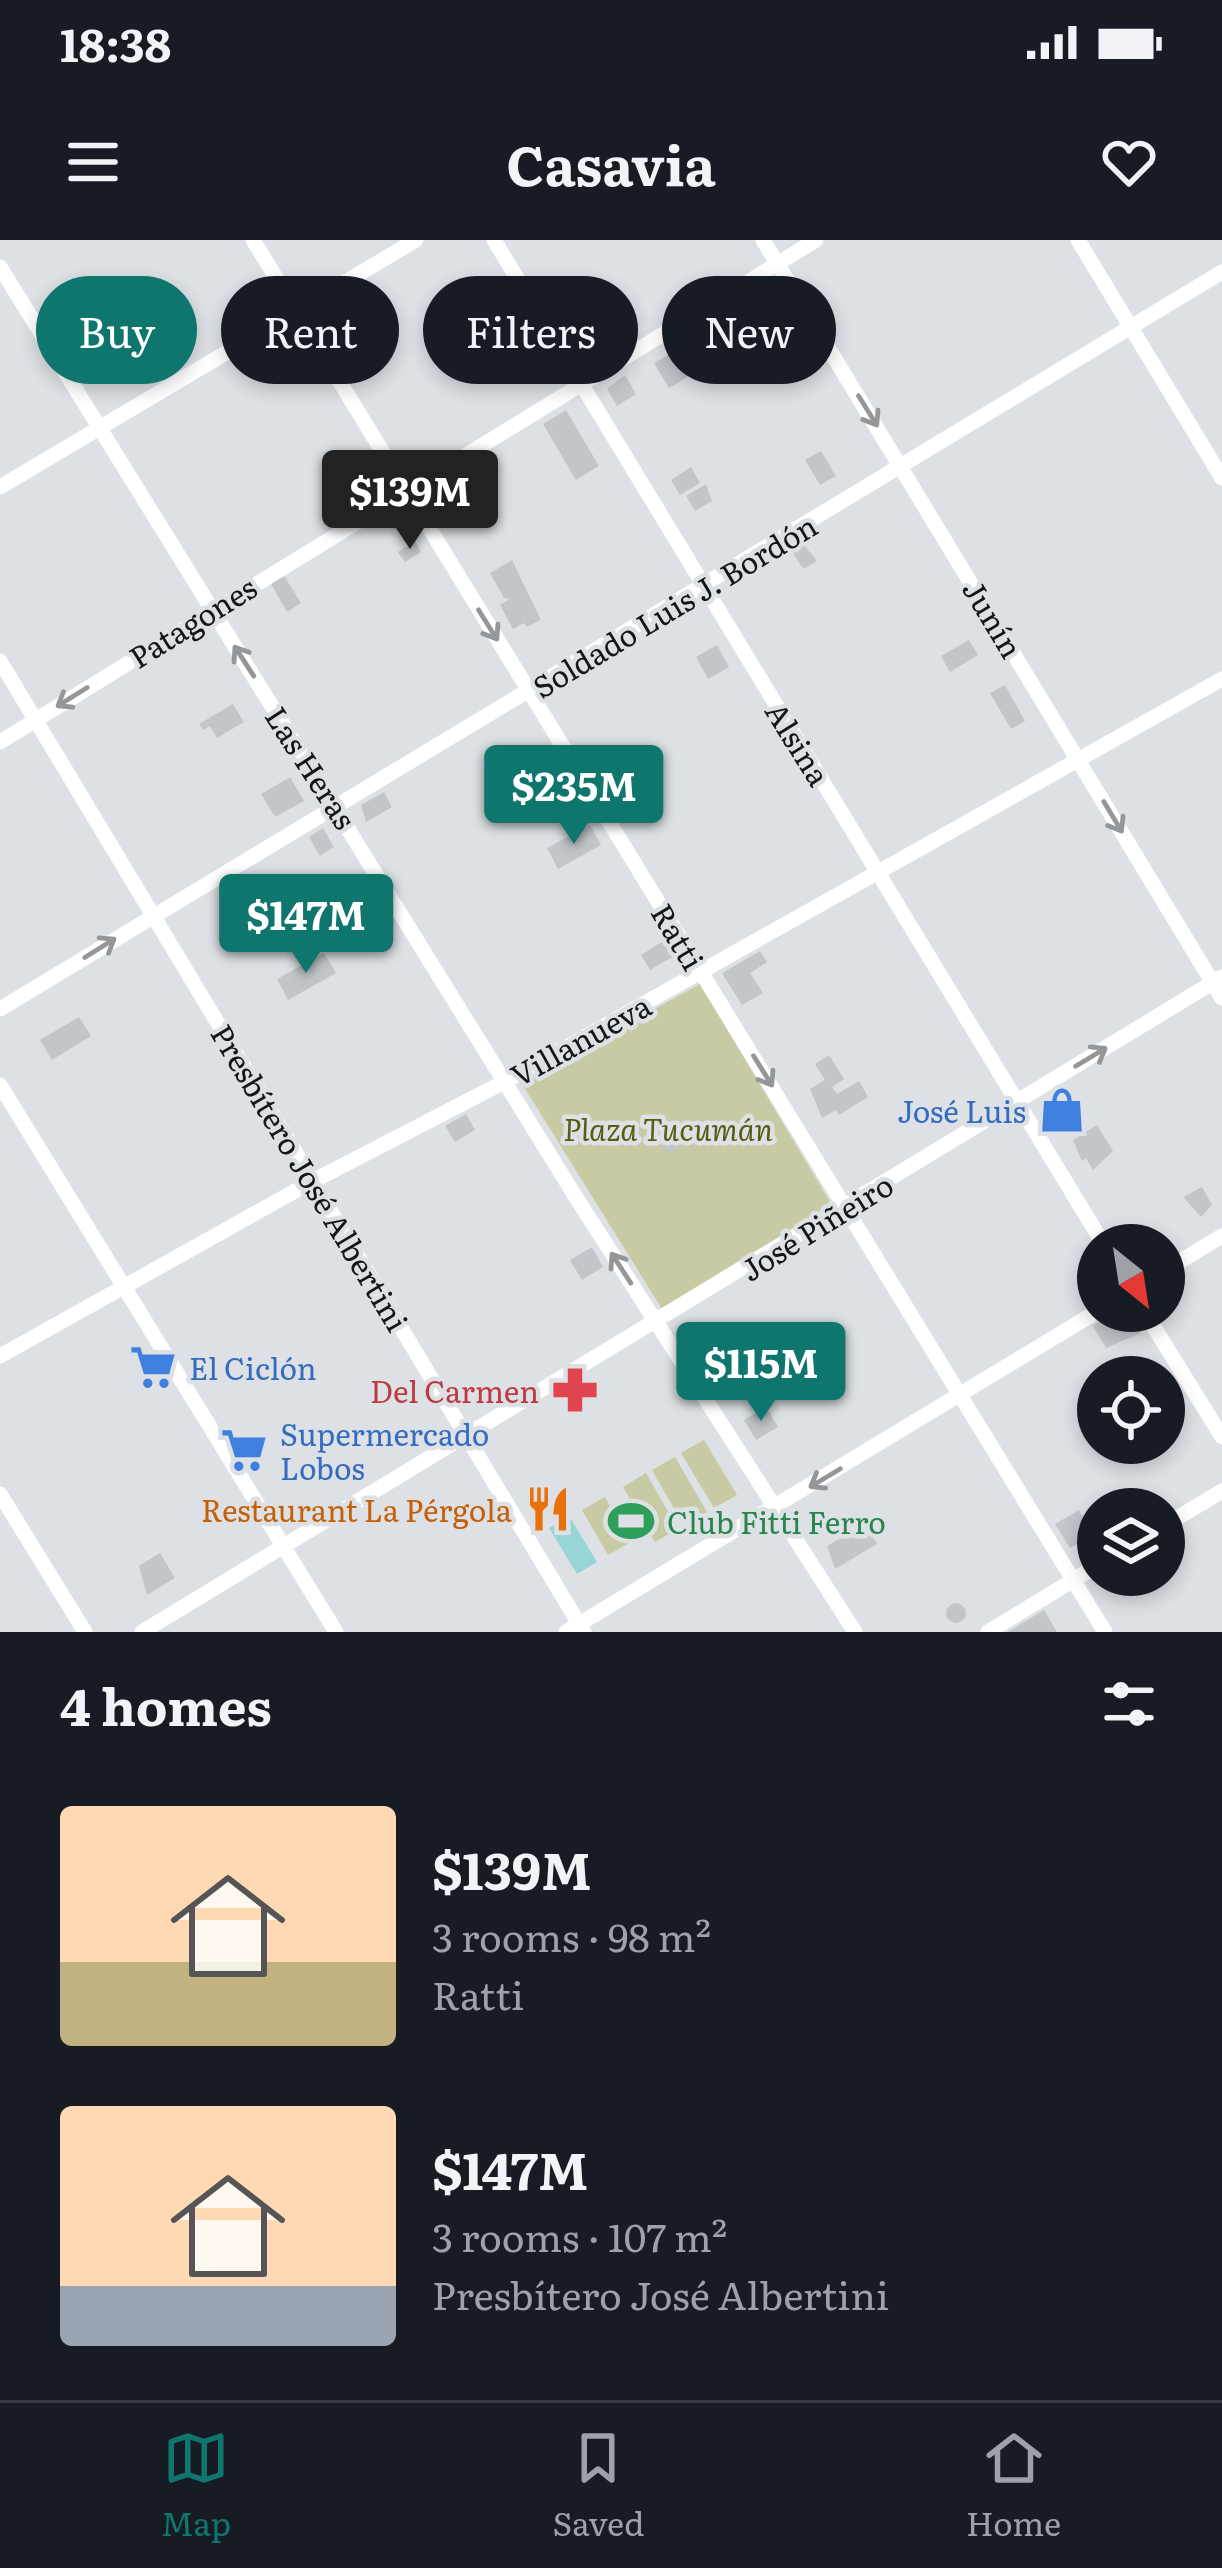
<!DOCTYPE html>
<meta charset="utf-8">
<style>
body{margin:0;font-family:Literata,serif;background:#242831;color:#f1f3f6;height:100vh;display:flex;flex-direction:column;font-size:45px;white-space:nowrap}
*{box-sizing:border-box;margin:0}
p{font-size:39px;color:#9ea1a6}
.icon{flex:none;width:66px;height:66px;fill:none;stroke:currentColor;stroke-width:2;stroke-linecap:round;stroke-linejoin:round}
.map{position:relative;height:1392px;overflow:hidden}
.sheet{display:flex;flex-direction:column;background:#171b24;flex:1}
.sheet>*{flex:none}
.banner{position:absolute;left:36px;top:36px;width:1152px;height:108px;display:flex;gap:24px}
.needle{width:78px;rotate:150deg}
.controls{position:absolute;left:1077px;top:984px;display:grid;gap:24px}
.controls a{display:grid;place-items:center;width:108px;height:108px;border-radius:50%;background:#171b24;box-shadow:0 6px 18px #0003;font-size:60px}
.price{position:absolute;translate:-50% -102px;padding:0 27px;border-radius:12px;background:#0f766e;color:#fff;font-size:39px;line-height:78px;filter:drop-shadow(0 3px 6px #0008)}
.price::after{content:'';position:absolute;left:50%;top:72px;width:36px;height:27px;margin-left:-18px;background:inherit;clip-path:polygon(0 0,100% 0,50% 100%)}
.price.on{background:#222;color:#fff}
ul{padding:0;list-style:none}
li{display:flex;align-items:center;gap:36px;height:300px;padding:0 60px}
li span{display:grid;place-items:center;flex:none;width:336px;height:240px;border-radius:12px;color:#555}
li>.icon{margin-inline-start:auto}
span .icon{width:144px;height:144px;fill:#fffc;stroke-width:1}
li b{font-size:51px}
h2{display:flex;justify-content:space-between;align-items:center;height:144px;padding:0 60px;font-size:51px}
.chip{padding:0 42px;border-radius:54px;background:#171b24;box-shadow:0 6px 18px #0003;font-size:42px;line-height:108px}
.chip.on{background:#0f766e;color:#fff}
.status{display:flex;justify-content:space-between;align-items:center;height:84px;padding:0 60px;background:#171b24;direction:ltr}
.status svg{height:33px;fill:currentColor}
header{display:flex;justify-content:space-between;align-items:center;height:156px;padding:0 60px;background:#171b24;font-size:54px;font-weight:700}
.menu{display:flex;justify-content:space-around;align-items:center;height:168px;border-top:3px solid #363941;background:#171b24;font-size:33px;color:#9ea1a6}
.menu a{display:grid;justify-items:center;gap:6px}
.menu .on{color:#0f766e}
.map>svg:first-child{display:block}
</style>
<div class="status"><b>18:38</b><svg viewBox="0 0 49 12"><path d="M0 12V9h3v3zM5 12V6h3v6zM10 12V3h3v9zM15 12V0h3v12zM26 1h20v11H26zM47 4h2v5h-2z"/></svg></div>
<header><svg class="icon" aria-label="menu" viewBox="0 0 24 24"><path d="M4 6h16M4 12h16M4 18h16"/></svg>Casavia<svg class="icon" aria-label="heart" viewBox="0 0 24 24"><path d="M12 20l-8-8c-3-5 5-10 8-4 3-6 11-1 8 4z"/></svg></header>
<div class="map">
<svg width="1222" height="1392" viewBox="0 0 1222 1392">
<rect width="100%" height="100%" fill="#dde1e5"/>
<g fill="#c7caa2">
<polygon points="700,744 833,967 662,1069 521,842"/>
<polygon points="704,1200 737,1255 714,1268 681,1213"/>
<polygon points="675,1217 707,1272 684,1286 652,1230"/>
<polygon points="646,1233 678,1289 655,1302 623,1247"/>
<polygon points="605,1257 631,1302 608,1315 582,1270"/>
</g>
<polygon fill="#98d5d7" points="569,1276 597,1322 577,1334 549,1288"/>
<g fill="#c2c6ca">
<polygon points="133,87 150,116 129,129 112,100"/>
<polygon points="673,112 688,137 669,148 654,123"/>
<polygon points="625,135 636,154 617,166 607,149"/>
<polygon points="566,170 599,226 576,240 543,184"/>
<polygon points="821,211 836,236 820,245 805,220"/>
<polygon points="691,227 700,243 680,255 671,240"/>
<polygon points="451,235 459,251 434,264 426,249"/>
<polygon points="706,244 712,261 695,271 686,256"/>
<polygon points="415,301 421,312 405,322 398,312"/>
<polygon points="801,301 817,321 803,329 790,308"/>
<polygon points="512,320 541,380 527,387 524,383 513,389 500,365 510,359 504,358 490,333"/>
<polygon points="283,334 301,363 287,372 270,342"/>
<polygon points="969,400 978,415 950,432 941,416"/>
<polygon points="717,405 729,427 708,439 696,417"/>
<polygon points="1005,445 1025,481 1011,489 990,453"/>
<polygon points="233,464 244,482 217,498 210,486 203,490 199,484"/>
<polygon points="290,537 304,561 275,577 261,554"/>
<polygon points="384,552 392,567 366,582 361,565"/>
<polygon points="590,585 601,605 558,629 547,608"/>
<polygon points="323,588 334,607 320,616 309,597"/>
<polygon points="668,698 675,709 672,717 650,730 641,715"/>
<polygon points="760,711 767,722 750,733 763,753 742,765 722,733"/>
<polygon points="324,713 336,733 288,760 277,739"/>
<polygon points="79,777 91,796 52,820 40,800"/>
<polygon points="829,815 844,839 832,847 837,854 859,841 868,857 839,875 836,870 822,878 810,849 825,840 815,824"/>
<polygon points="466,874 475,890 455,902 445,886"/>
<polygon points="1097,885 1113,911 1093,930 1086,918 1082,921 1073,900"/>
<circle cx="670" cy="903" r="9"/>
<polygon points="1202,947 1212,965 1201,977 1183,957"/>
<polygon points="592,1007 603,1027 582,1040 570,1020"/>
<polygon points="1119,1071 1130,1073 1141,1093 1106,1108 1093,1086"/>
<polygon points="766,1167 778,1187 756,1200 744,1180"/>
<polygon points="1079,1270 1093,1295 1070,1308 1055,1284"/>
<polygon points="865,1283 877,1304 835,1329 827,1306"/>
<polygon points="160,1313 175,1338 147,1355 139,1326"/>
<circle cx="956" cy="1373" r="10"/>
<polygon points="1044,1370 1057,1392 1008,1392"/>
</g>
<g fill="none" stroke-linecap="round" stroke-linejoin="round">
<g stroke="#fff" stroke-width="15">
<polyline points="253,0 1105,1392"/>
<polyline points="494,0 1104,1005"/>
<polyline points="763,0 1222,758"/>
<polyline points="1078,0 1222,238"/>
<polyline points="0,27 577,959 855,1392"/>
<polyline points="0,247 416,0"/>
<polyline points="0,421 584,1392"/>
<polyline points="0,502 816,0"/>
<polyline points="0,769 1222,32"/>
<polyline points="0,845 336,1392"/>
<polyline points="1164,1031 1222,996"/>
<polyline points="1144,1071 1222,1197"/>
<polyline points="0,1116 313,941 506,841 1222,439"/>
<polyline points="0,1254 85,1392"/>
<polyline points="1164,1286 1222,1251"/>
<polyline points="142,1392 1222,737"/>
<polyline points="566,1392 1098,1071"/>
<polyline points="988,1392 1098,1325"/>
</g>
</g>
<defs><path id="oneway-shaft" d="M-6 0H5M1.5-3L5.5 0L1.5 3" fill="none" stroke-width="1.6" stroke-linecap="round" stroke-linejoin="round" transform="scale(3)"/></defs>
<g stroke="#959697">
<use href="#oneway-shaft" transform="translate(868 171) rotate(58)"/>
<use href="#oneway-shaft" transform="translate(488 385) rotate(58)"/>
<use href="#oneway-shaft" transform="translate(244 421) rotate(-123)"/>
<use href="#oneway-shaft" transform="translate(72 457) rotate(148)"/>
<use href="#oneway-shaft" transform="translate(1113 577) rotate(59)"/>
<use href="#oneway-shaft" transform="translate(100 708) rotate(-32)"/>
<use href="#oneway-shaft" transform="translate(1091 817) rotate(-31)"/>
<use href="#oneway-shaft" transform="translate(763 831) rotate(58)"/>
<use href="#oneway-shaft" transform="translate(621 1028) rotate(-123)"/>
<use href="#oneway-shaft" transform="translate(825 1238) rotate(149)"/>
</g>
<defs>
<g id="shop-bare" transform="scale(3.6)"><path d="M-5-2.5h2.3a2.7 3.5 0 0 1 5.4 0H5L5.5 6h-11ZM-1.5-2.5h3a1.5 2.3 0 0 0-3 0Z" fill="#3f7fe0" stroke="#dde1e5" stroke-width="2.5" paint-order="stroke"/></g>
<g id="supermarket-bare" transform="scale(3.6)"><path d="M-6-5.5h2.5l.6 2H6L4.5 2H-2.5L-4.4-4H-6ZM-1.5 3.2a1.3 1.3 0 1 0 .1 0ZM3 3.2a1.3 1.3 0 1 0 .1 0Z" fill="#3f7fe0" stroke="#dde1e5" stroke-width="2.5" paint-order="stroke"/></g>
<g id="pharmacy-bare" transform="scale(3.6)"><path d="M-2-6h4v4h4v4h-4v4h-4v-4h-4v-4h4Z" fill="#e0444e" stroke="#dde1e5" stroke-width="2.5" paint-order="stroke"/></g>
<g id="restaurant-bare" transform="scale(3.6)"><path d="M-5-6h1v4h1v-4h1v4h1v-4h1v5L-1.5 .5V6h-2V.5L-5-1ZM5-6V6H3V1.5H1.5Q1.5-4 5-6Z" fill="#e8710a" stroke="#dde1e5" stroke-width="2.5" paint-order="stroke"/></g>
<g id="stadium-bare" transform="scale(3.6)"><path d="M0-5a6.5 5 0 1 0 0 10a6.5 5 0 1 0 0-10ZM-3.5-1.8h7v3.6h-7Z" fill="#2e9e5b" stroke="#dde1e5" stroke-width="2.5" paint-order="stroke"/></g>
</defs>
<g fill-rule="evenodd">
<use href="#shop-bare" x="1062" y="870"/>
<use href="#supermarket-bare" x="153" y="1127"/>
<use href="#pharmacy-bare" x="575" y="1150"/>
<use href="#supermarket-bare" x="244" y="1210"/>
<use href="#restaurant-bare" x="548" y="1269"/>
<use href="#stadium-bare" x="631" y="1281"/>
</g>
<g text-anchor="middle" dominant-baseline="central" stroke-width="9" stroke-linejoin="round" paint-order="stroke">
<g font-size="30" fill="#141517" stroke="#dde1e5">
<text transform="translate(674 365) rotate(-31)">Soldado Luis J. Bordón</text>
<text transform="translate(994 378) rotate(59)">Junín</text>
<text transform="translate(192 381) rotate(-32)">Patagones</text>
<text transform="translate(799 503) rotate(58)">Alsina</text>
<text transform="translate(312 527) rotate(57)">Las Heras</text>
<text transform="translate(679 696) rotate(59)">Ratti</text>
<text transform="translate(580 799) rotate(-29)">Villanueva</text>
<text transform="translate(311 937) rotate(59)">Presbítero José Albertini</text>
<text transform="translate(816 986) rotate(-32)">José Piñeiro</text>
</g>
<g font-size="30" fill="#366cbe" stroke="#dde1e5" text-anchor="start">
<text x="1026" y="870" text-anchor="end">José Luis</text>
<text x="189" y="1127">El Ciclón</text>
<text x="280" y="1193">Supermercado<tspan x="280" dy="34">Lobos</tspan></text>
</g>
<g font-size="30" font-style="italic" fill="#595c12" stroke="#dde1e5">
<text x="668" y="888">Plaza Tucumán</text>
</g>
<g font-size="30" fill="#be3a42" stroke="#dde1e5" text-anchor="end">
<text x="539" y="1150">Del Carmen</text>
</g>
<g font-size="30" fill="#c56008" stroke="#dde1e5" text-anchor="end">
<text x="512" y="1269">Restaurant La Pérgola</text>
</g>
<g font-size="30" fill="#27864d" stroke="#dde1e5" text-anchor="start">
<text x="667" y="1281">Club Fitti Ferro</text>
</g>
</g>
</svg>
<div class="controls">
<a><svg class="needle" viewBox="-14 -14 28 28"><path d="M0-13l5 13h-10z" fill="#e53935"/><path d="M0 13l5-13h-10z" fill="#9ea1a6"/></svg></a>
<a><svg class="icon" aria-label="locate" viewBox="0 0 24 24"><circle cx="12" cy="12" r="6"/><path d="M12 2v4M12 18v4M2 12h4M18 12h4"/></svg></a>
<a><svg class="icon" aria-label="layers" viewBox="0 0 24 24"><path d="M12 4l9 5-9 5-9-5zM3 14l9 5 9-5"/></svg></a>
</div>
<b class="price on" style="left:410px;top:312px">$139M</b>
<b class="price" style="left:574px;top:607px">$235M</b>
<b class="price" style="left:306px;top:736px">$147M</b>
<b class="price" style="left:761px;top:1184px">$115M</b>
<div class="banner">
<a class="chip on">Buy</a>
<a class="chip">Rent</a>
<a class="chip">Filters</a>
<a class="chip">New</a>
</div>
</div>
<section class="sheet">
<h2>4 homes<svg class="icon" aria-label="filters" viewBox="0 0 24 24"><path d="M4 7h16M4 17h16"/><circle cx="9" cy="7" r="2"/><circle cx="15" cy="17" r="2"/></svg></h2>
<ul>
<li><span style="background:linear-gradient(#ffd9b3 65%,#c2b280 0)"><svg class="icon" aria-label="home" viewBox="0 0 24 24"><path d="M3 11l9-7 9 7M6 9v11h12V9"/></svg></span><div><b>$139M</b><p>3 rooms · 98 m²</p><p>Ratti</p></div></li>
<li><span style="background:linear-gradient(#ffd9b3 75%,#9aa5b1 0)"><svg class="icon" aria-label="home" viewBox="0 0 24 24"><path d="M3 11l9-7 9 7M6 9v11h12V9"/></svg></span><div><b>$147M</b><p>3 rooms · 107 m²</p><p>Presbítero José Albertini</p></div></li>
</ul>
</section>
<nav class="menu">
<a class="on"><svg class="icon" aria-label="map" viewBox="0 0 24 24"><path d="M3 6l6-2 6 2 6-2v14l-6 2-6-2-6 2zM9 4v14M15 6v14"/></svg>Map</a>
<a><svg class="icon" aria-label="saved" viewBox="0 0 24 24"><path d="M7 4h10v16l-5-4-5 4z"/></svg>Saved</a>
<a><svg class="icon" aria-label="home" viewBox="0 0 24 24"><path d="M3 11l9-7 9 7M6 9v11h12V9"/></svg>Home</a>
</nav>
